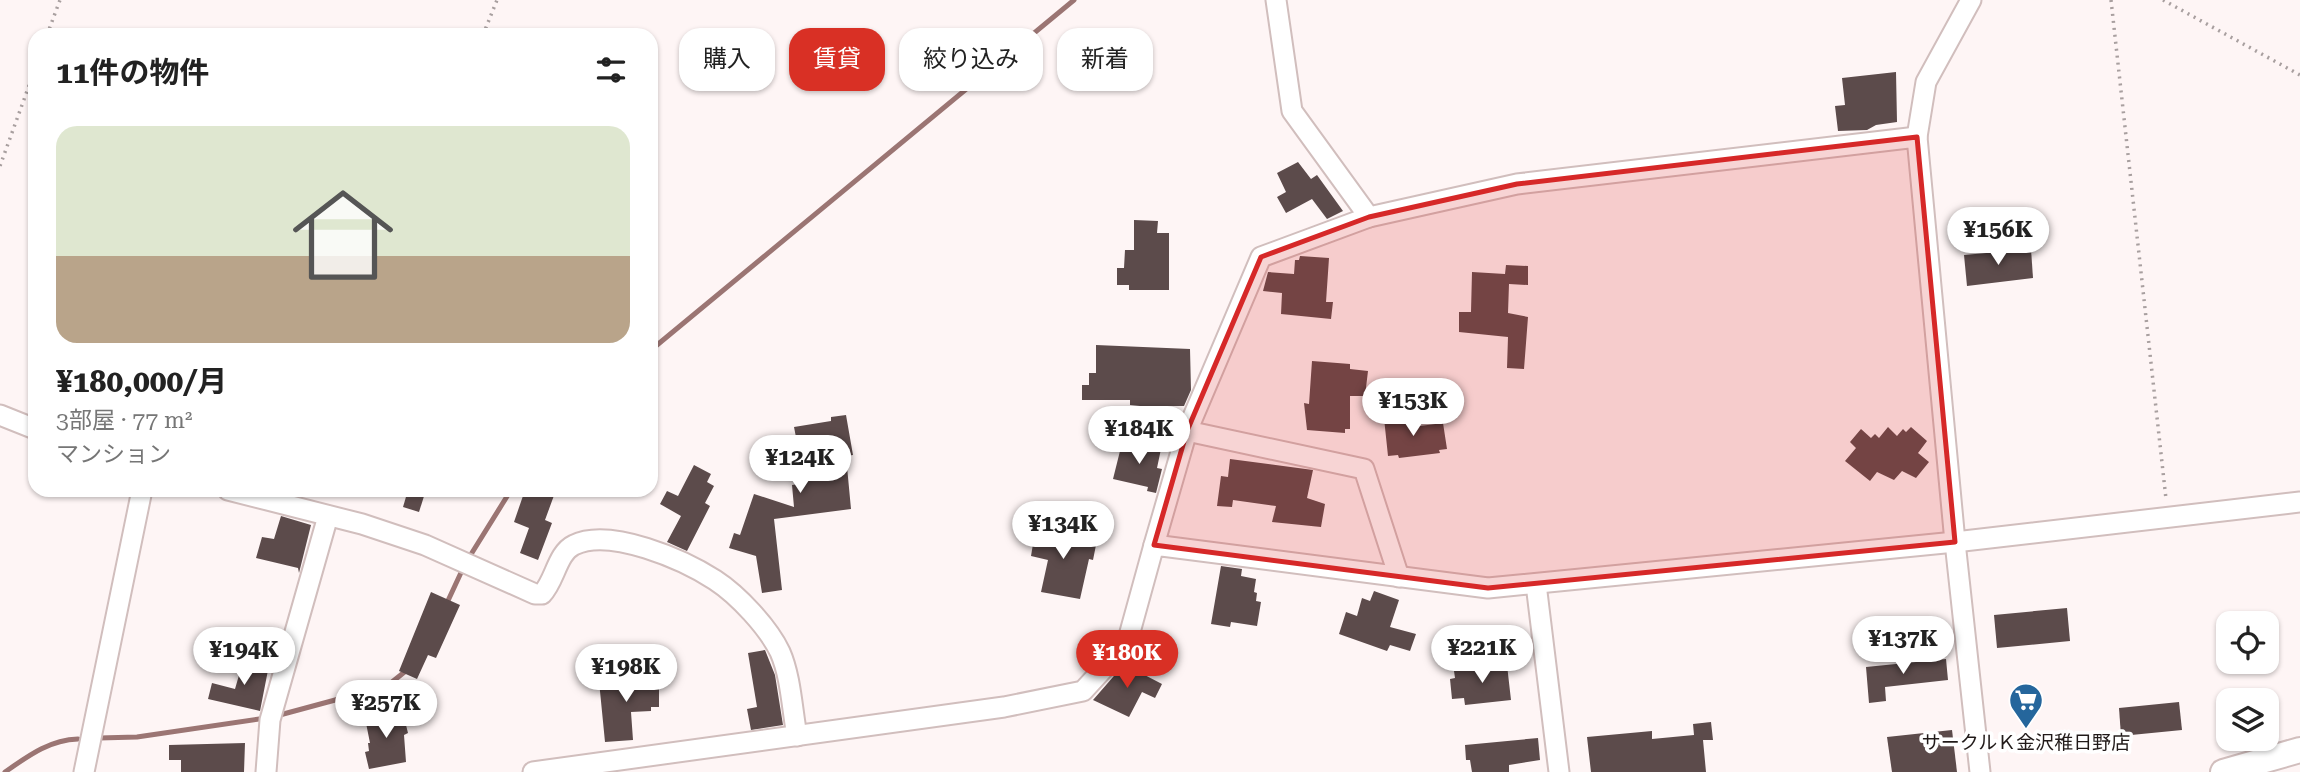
<!DOCTYPE html>
<html lang="ja">
<meta charset="utf-8">
<style>
body{margin:0;font-family:"Roboto Serif","Noto Sans JP",serif;background:#f6f6f6;color:#222;height:100vh;display:flex;flex-direction:column;font-size:26px;white-space:nowrap}
*{box-sizing:border-box;margin:0}
p{font-size:23px;color:#767676}
.icon{flex:none;width:38px;height:38px;fill:none;stroke:currentColor;stroke-width:2;stroke-linecap:round;stroke-linejoin:round}
.map{position:relative;flex:1;overflow:hidden}
.details{position:absolute;left:28px;top:28px;width:630px;height:469px;display:flex;flex-direction:column;background:#fff;border-radius:21px;box-shadow:0 2px 5px #0004}
.details>*{flex:none}
.top-card{position:absolute;left:679px;top:28px;width:665px;height:63px;display:flex;gap:14px}
.buttons{position:absolute;left:2216px;top:611px;display:grid;gap:14px}
.buttons a{display:grid;place-items:center;width:63px;height:63px;border-radius:14px;background:#fff;box-shadow:0 2px 5px #0004;font-size:35px}
.price{position:absolute;translate:-50% -60px;padding:0 16px;border-radius:24px;background:#fff;color:#222;font-size:23px;line-height:46px;filter:drop-shadow(0 2px 4px #0008)}
.price::after{content:'';position:absolute;left:50%;top:42px;width:21px;height:16px;margin-left:-10px;background:inherit;clip-path:polygon(0 0,100% 0,50% 100%)}
.price.current{background:#d93025;color:#fff}
ul{padding:0;list-style:none}
li{display:grid;align-content:center;gap:14px;height:371px;padding:0 28px}
li+li{border-top:2px solid #e0e0e0}
li span{display:grid;place-items:center;height:217px;border-radius:21px;color:#555}
li>.icon{margin-inline-start:auto}
span .icon{width:126px;height:126px;fill:#fffc;stroke-width:1}
li b{font-size:30px}
h2{display:flex;justify-content:space-between;align-items:center;height:84px;padding:0 28px;font-size:30px}
.chip{padding:0 24px;border-radius:21px;background:#fff;box-shadow:0 2px 5px #0004;font-size:24px;line-height:63px}
.chip.current{background:#d93025;color:#fff}
.map>svg:first-child{display:block}
</style>
<div class="map">
<svg width="2300" height="772" viewBox="0 0 2300 772">
<rect width="100%" height="100%" fill="#fef5f5"/>
<g fill="none" stroke-linecap="round" stroke-linejoin="round">
<g stroke="#9b7573" stroke-width="5">
<polyline points="651,350 1074,0"/>
<polyline points="446,605 465,564 511,490"/>
<polyline points="276,716 387,686 407,670"/>
<polyline points="99,738 137,737 266,718"/>
<path d="M5,772C28,756 49,740 78,739"/>
</g>
</g>
<g fill="#5c4b4b">
<polygon points="1896,72 1897,122 1876,125 1867,130 1838,131 1835,106 1845,105 1842,78"/>
<polygon points="1298,162 1311,179 1317,175 1343,211 1327,219 1312,199 1286,213 1277,197 1286,192 1277,173"/>
<polygon points="1134,220 1158,221 1157,233 1169,233 1169,290 1129,290 1129,285 1117,285 1117,268 1124,268 1125,250 1134,250"/>
<polygon points="2031,249 2033,278 1967,286 1964,255"/>
<polygon points="1300,256 1329,258 1326,302 1333,302 1331,319 1281,314 1282,293 1263,291 1268,272 1294,274 1295,260 1299,260"/>
<polygon points="1506,265 1528,266 1528,285 1509,284 1508,313 1528,317 1524,369 1507,368 1508,337 1459,332 1459,312 1471,312 1472,272 1505,274"/>
<polygon points="1096,345 1190,349 1191,390 1184,406 1140,406 1130,405 1130,400 1082,400 1082,385 1089,385 1089,373 1096,373"/>
<polygon points="1312,361 1350,364 1350,369 1368,371 1365,396 1350,396 1350,429 1345,429 1345,433 1307,430 1304,403 1309,404"/>
<polygon points="846,415 853,455 846,456 851,509 774,519 782,590 762,593 756,556 729,548 734,533 740,535 754,494 794,507 792,485 805,483 794,427 831,421 831,417"/>
<polygon points="1404,416 1405,422 1416,420 1420,426 1443,423 1447,449 1439,450 1440,453 1399,458 1398,455 1388,456 1384,418"/>
<polygon points="1888,427 1897,436 1903,429 1906,432 1911,427 1927,441 1918,453 1929,462 1916,478 1902,471 1894,480 1877,472 1870,481 1845,461 1856,448 1850,442 1861,429 1871,438 1875,434 1879,438"/>
<polygon points="1131,441 1161,449 1157,468 1162,469 1156,493 1147,491 1148,487 1113,479 1121,447 1129,449"/>
<polygon points="1230,459 1313,470 1307,498 1325,504 1321,527 1272,522 1276,506 1233,500 1232,507 1217,506 1221,476 1228,477"/>
<polygon points="694,465 711,474 707,482 714,486 705,503 710,506 687,551 667,542 681,516 660,504 667,491 678,496"/>
<polygon points="408,490 426,490 419,512 403,507"/>
<polygon points="525,490 556,490 545,520 552,523 538,560 520,553 529,528 514,522"/>
<polygon points="281,516 311,525 299,573 298,568 256,558 262,537 274,539"/>
<polygon points="1036,526 1097,540 1093,560 1089,559 1080,599 1041,592 1048,560 1031,556"/>
<polygon points="1221,566 1242,569 1241,576 1256,579 1254,592 1257,593 1256,601 1261,602 1257,626 1231,622 1230,627 1211,624"/>
<polygon points="1374,591 1399,600 1390,627 1416,634 1410,651 1390,645 1387,651 1339,634 1346,612 1357,616 1362,598 1370,601"/>
<polygon points="431,592 460,605 436,658 428,655 417,679 399,671"/>
<polygon points="2067,608 2070,641 1997,648 1994,615"/>
<polygon points="765,650 775,675 783,725 751,730 747,709 757,707 748,653"/>
<polygon points="244,658 269,665 260,711 208,699 212,683 235,689"/>
<polygon points="1946,659 1948,680 1885,687 1886,701 1869,703 1866,667"/>
<polygon points="1127,661 1137,665 1135,670 1162,684 1155,698 1142,692 1129,717 1093,700"/>
<polygon points="1507,665 1511,700 1465,705 1464,698 1452,699 1450,679 1455,678 1454,671"/>
<polygon points="659,675 659,707 651,707 651,711 631,712 633,740 605,742 599,681"/>
<polygon points="2179,702 2182,730 2121,736 2119,708"/>
<polygon points="398,711 401,722 405,721 408,733 404,735 406,762 369,769 365,752 369,751 368,743 370,743 365,718"/>
<polygon points="1711,722 1713,740 1703,740 1706,772 1591,772 1587,737 1652,731 1652,739 1694,735 1693,724"/>
<polygon points="1952,730 1957,772 1892,772 1887,737"/>
<polygon points="1538,738 1540,760 1509,765 1509,772 1472,772 1470,760 1466,760 1465,745"/>
<polygon points="245,743 244,772 181,772 181,760 169,760 169,745"/>
</g>
<g fill="none" stroke-linecap="round" stroke-linejoin="round">
<g stroke="#d1bebd" stroke-width="23">
<g id="minor">
<polyline points="1276,0 1292,111 1369,217 1517,184 1917,137 1955,542 1980,772"/>
<polyline points="1917,137 1926,82 1971,0"/>
<polyline points="1369,217 1261,257 1187,431 1364,469 1399,577"/>
<polyline points="0,415 35,429"/>
<path d="M228,490L362,524L425,545L535,594H542C555,581 557,553 574,545C610,527 684,560 715,580C738,595 768,627 780,652C791,677 792,709 797,736"/>
<polyline points="1154,545 1187,431"/>
<polyline points="1536,584 1559,772"/>
<polyline points="84,772 142,490"/>
<polyline points="266,772 270,720 328,516"/>
<polyline points="533,772 1004,707 1083,691 1127,643 1154,545 1488,588 1955,542 2300,502"/>
</g>
</g>
<g stroke="#d1bebd" stroke-width="28">
<polyline id="major" points="2223,772 2300,750"/>
</g>
<g stroke="#a89f9f" stroke-width="3.5" stroke-dasharray="2 5" stroke-linecap="butt">
<polyline points="2111,0 2166,499"/>
<polyline points="2163,0 2300,75"/>
<polyline points="47,35 60,0"/>
<polyline points="483,35 497,0"/>
<polyline points="0,166 35,69"/>
</g>
<use href="#minor" stroke="#fff" stroke-width="19"/>
<use href="#major" stroke="#fff" stroke-width="24"/>
</g>
<path fill="#d62828" fill-opacity="0.2" stroke="#d62828" stroke-width="5" stroke-linejoin="round" d="M1917,137L1955,542L1488,588L1154,545L1187,431L1261,257L1369,217L1517,184Z"/>
<defs>
<g id="supermarket-pin" transform="scale(1.75)"><path d="M0 17L-7.5 6A9.5 9.5 0 1 1 7.5 6Z" fill="#25669c" stroke="#fff"/><path d="M-6-5.5h2.5l.6 2H6L4.5 2H-2.5L-4.4-4H-6ZM-1.5 3.2a1.3 1.3 0 1 0 .1 0ZM3 3.2a1.3 1.3 0 1 0 .1 0Z" fill="#fff"/></g>
</defs>
<g fill-rule="evenodd">
<use href="#supermarket-pin" x="2026" y="700"/>
</g>
<g text-anchor="middle" dominant-baseline="central" stroke-width="7" stroke-linejoin="round" paint-order="stroke">
<g font-size="19" fill="#211a19" stroke="#fff">
<text x="2026" y="742">サークルＫ金沢稚日野店</text>
</g>
</g>
</svg>
<div class="buttons">
<a><svg class="icon" aria-label="locate" viewBox="0 0 24 24"><circle cx="12" cy="12" r="6"/><path d="M12 2v4M12 18v4M2 12h4M18 12h4"/></svg></a>
<a><svg class="icon" aria-label="layers" viewBox="0 0 24 24"><path d="M12 4l9 5-9 5-9-5zM3 14l9 5 9-5"/></svg></a>
</div>
<b class="price" style="left:1998px;top:267px">¥156K</b>
<b class="price" style="left:1413px;top:438px">¥153K</b>
<b class="price" style="left:1139px;top:466px">¥184K</b>
<b class="price" style="left:800px;top:495px">¥124K</b>
<b class="price" style="left:1063px;top:561px">¥134K</b>
<b class="price" style="left:1903px;top:676px">¥137K</b>
<b class="price" style="left:1482px;top:685px">¥221K</b>
<b class="price" style="left:244px;top:687px">¥194K</b>
<b class="price current" style="left:1127px;top:690px">¥180K</b>
<b class="price" style="left:626px;top:704px">¥198K</b>
<b class="price" style="left:386px;top:740px">¥257K</b>
<div class="top-card">
<a class="chip">購入</a>
<a class="chip current">賃貸</a>
<a class="chip">絞り込み</a>
<a class="chip">新着</a>
</div>
<section class="details">
<h2>11件の物件<svg class="icon" aria-label="filters" viewBox="0 0 24 24"><path d="M4 7h16M4 17h16"/><circle cx="9" cy="7" r="2"/><circle cx="15" cy="17" r="2"/></svg></h2>
<ul>
<li><span style="background:linear-gradient(#dfe7d0 60%,#b9a48a 0)"><svg class="icon" aria-label="home" viewBox="0 0 24 24"><path d="M3 11l9-7 9 7M6 9v11h12V9"/></svg></span><div><b>¥180,000/月</b><p>3部屋 · 77 m²</p><p>マンション</p></div></li>
</ul>
</section>
</div>
